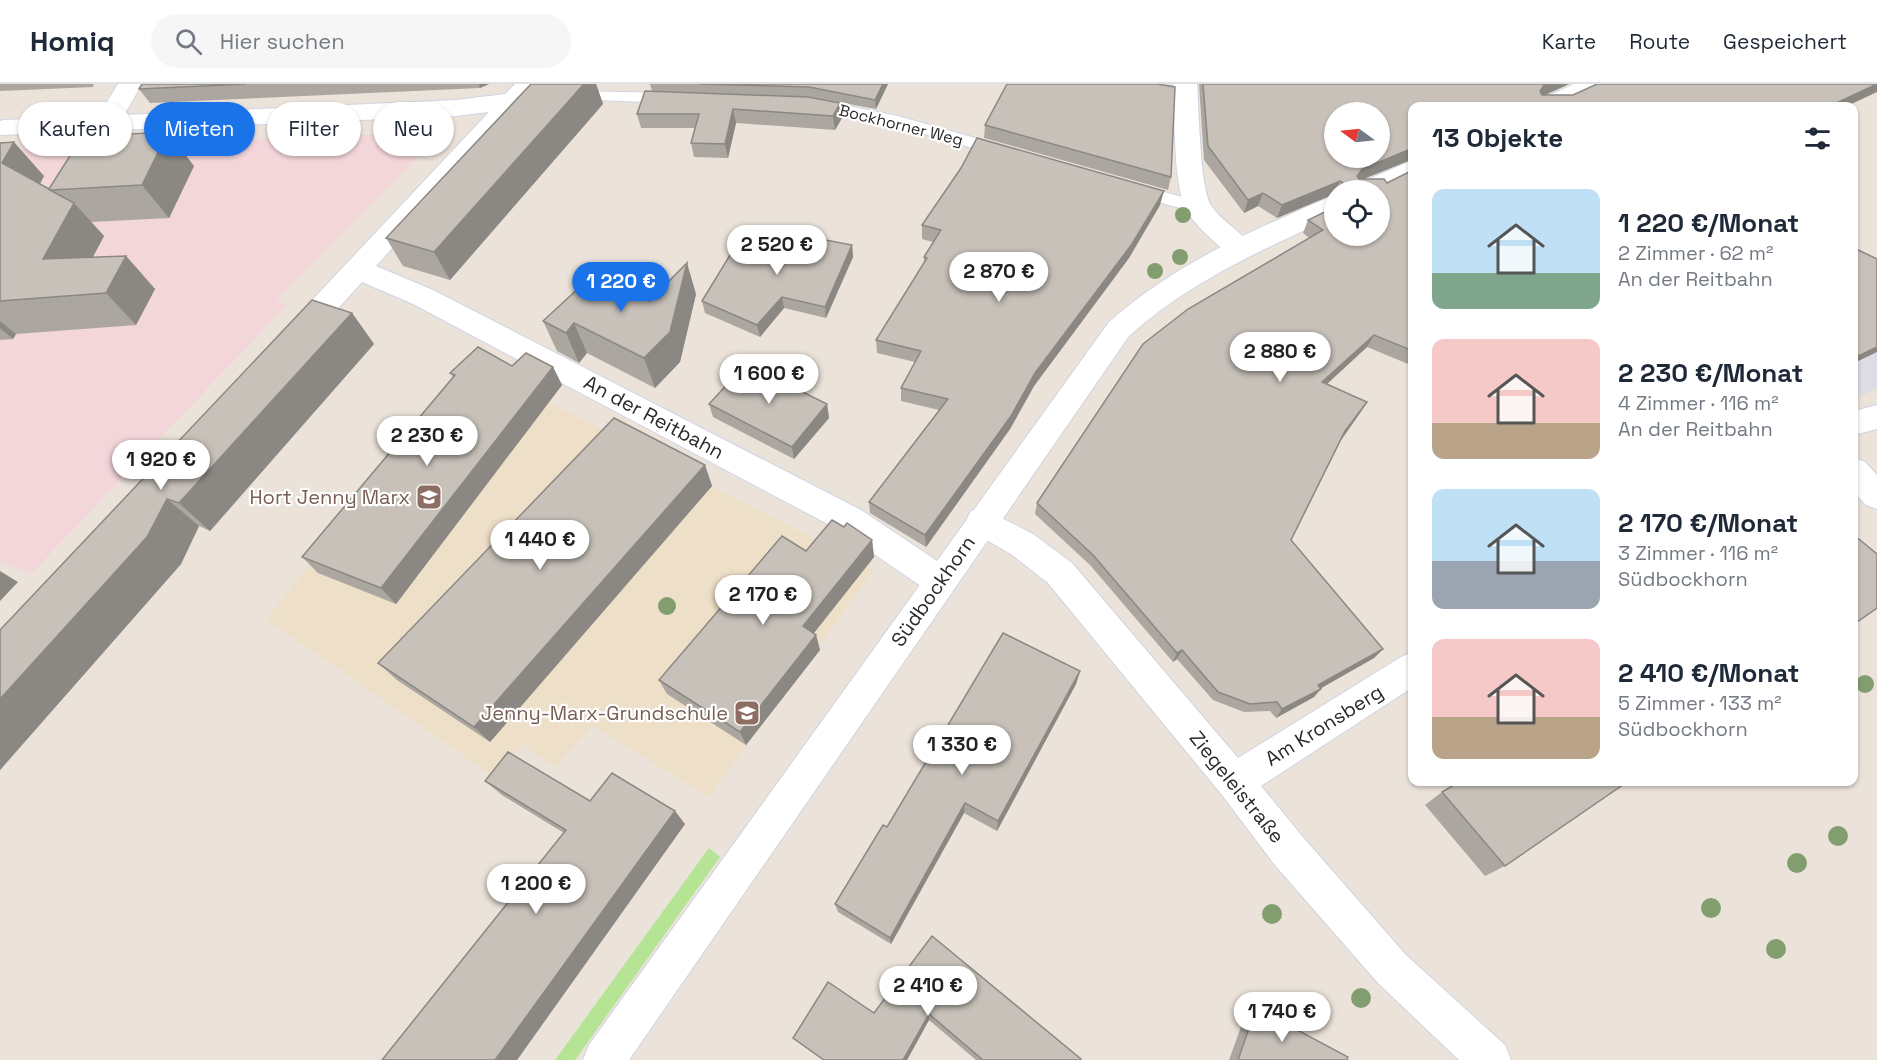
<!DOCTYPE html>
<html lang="de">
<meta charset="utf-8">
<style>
body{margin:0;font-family:"Space Grotesk",sans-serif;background:#f6f6f7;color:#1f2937;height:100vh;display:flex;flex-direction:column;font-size:22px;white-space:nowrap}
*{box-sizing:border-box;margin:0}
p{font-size:20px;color:#747a83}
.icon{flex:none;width:33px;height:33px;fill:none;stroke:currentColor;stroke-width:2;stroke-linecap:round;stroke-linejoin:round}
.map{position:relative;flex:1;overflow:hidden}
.sheet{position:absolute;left:1408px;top:18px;width:450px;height:684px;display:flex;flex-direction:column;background:#fff;border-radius:12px;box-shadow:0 2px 4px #0004}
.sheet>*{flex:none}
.hud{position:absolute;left:18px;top:18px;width:570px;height:54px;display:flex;gap:12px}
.needle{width:39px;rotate:285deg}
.fabs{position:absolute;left:1324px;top:18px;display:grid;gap:12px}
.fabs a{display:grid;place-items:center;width:66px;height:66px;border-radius:50%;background:#fff;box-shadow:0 2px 4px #0004;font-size:30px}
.price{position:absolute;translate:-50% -51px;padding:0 14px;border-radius:21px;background:#fff;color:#222;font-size:20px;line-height:39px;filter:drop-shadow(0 2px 3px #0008)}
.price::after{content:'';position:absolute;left:50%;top:36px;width:18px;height:14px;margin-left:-9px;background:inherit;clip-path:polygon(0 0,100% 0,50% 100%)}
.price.on{background:#1a73e8;color:#fff}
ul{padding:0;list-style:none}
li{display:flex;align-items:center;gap:18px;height:150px;padding:0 24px}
li span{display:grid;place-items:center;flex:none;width:168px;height:120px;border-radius:12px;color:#555}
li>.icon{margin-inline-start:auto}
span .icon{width:72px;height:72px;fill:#fffc;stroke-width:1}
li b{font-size:26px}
h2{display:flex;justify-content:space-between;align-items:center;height:72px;padding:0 24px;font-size:26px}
.tag{padding:0 21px;border-radius:27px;background:#fff;box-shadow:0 2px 4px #0004;font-size:21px;line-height:54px}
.tag.on{background:#1a73e8;color:#fff}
header{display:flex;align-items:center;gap:36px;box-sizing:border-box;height:84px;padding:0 30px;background:#fff;border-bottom:2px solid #e0e1e3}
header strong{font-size:28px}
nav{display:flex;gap:33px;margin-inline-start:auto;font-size:21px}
.search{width:420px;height:54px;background:#f6f6f7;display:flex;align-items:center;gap:15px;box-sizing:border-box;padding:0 21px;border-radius:33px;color:#747a83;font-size:22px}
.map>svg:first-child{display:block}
</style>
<header>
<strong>Homiq</strong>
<div class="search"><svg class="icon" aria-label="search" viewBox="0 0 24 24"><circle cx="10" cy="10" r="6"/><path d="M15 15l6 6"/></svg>Hier suchen</div>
<nav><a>Karte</a><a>Route</a><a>Gespeichert</a></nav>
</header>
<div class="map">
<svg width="1877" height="976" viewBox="0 0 1877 976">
<rect width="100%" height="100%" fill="#ebe3da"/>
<polygon fill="#dddbe3" points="1877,231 1877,304 1854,315 1854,241"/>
<polygon fill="#eedfc8" points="473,279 874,486 709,713 593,642 555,683 523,660 490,690 266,535"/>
<polygon fill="#f3d6da" points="436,48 440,51 276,216 287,221 31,490 0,477 0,66"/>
<polygon fill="#b5e494" points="709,764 720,773 575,976 555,976"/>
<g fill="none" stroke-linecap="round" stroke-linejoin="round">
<g stroke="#cfd4e2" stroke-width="2">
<g id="service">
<polygon points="574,7 672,9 680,14 672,19 569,15 566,12 569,9"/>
<polygon points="814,15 898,32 1007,63 1009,67 1007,71 1001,72 896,42 809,23 806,20 809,17"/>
<polygon points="1135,100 1204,119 1206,123 1204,127 1198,129 1129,110 1127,106 1129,102"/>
</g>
</g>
<g stroke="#cfd4e2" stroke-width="2">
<g id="minor">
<polygon points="118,0 142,0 124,31 456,16 505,10 515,0 540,0 376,182 433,206 861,426 952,487 957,497 952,507 940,511 928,507 839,446 413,220 362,198 305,261 295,264 285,261 281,253 285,245 489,28 456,32 0,51 0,37 4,36 98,32"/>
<path d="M1173,0H1197C1199,25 1200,104 1211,121C1222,139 1243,147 1253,165L1250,172C1234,176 1228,170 1217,160C1206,150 1193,139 1186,125C1173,101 1175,30 1173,0Z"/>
<polygon points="1877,321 1877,345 1854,351 1854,327"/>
<polygon points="1854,374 1865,378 1877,391 1877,425 1866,421 1854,408"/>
<polygon points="982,424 1033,450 1072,479 1238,674 1401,573 1413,568 1413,603 1261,702 1302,752 1406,871 1505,961 1511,976 1459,976 1378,899 1274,780 1222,711 1048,499 1011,470 971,447 966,437 971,427"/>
</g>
</g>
<g stroke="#cfd4e2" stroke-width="2">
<g id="tertiary">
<polygon points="1574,0 1606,0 1602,5 1565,22 1534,22 1537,17"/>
<polygon points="1413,76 1413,94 1380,110 1380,106 1353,106 1357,100"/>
<path d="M1335,112V132C1262,166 1190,197 1129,252L629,976H583L589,961L1109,238C1159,194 1215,164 1275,137C1295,129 1314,118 1335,112Z"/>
</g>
</g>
<use href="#service" fill="#fff" fill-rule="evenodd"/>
<use href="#minor" fill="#fff" fill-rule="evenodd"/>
<use href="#tertiary" fill="#fff" fill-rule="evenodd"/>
</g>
<g fill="#829e6f">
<circle cx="1183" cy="131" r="8"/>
<circle cx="1180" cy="173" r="8"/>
<circle cx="1155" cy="187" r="8"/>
<circle cx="667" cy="522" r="9"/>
<circle cx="1865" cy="600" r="9"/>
<circle cx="1838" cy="752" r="10"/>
<circle cx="1797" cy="779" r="10"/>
<circle cx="1711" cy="824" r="10"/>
<circle cx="1272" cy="830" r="10"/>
<circle cx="1776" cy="865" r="10"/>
<circle cx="1361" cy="914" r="10"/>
</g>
<g fill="#aba69f">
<polygon points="0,0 94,0 93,3 0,7"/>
<polygon points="142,0 489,0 480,4 150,19 139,5"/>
<polygon points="531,0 596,0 603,20 450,196 403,182 386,154"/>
<polygon points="650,0 888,0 876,25 810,13 736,10 840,19 842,34 835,46 736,39 728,74 694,73 691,59 695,44 641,44 637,30 652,7"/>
<polygon points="1199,0 1569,0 1545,11 1573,11 1877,0 1413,22 1413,75 1363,95 1387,99 1413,86 1413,282 1367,263 1327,300 1367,318 1360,329 1341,356 1291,456 1383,565 1374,574 1320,604 1314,613 1276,634 1270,627 1244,628 1213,616 1177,575 1173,578 1090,481 1035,430 1037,419 1309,154 1303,149 1308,136 1380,106 1335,106 1335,110 1277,134 1258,122 1244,129 1204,76"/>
<polygon points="985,41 1171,93 1168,106 984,54"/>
<polygon points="0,58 44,92 40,100 49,105 194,82 169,134 91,138 104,152 92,174 126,172 155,205 136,241 16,250 13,255 0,256"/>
<polygon points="1160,121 1129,174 1034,302 1010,345 926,463 870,429 869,418 939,326 901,317 901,304 915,278 877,269 876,256 924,179 924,173 933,158 922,155 922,141"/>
<polygon points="795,159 852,161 853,173 826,234 784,224 760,253 705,229 702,217 758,163"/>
<polygon points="696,210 680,278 655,304 587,269 579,279 557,267 543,237 649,217"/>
<polygon points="352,229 374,260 210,447 199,442 181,480 0,686 0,546"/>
<polygon points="512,282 553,283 562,301 396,520 318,489 302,473 453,293 450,289"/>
<polygon points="709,320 827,320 829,334 794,375 713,333"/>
<polygon points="705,381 712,402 490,658 397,596 378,579"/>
<polygon points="844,443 872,456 874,473 813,549 816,551 820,566 746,661 667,610 659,596 806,467"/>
<polygon points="1080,587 1076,600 997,747 964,729 891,860 838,828 835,820 887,743"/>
<polygon points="485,697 590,717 685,740 517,976 382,976 564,749 502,711"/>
<polygon points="1442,708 1505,782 1485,792 1425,721"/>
<polygon points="932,852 1080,976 976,976 929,936 907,976 823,976 793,954 874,929"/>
<polygon points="1256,924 1347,976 1229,976 1246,929"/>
</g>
<g fill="#8b8782">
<polygon points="479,0 489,0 480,4"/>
<polygon points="584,0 596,0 603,20 450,196 434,168"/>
<polygon points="883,0 888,0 876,25 875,16"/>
<polygon points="1547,0 1569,0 1536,15 1544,1"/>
<polygon points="1877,0 1877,8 1847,22 1830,22"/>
<polygon points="840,19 842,34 835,46 833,32"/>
<polygon points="733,25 736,39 728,74 725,60"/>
<polygon points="168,48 194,82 169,134 142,101"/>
<polygon points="0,58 9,67 14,58 44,92 33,112 2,79"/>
<polygon points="1413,64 1413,75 1356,98 1357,92 1362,85"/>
<polygon points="1340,97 1334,110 1277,134 1282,121"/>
<polygon points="1164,107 1160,121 1129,174 1034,302 1010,345 926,463 925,451 1035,289"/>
<polygon points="1263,109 1258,122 1244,129 1248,116"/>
<polygon points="74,119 104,152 75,207 43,175"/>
<polygon points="852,161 853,173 826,234 825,223"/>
<polygon points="126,172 155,205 136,241 106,209"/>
<polygon points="687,179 696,210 680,278 655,304 644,274"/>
<polygon points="782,213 784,224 760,253 757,241"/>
<polygon points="352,229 374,260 210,447 179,419"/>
<polygon points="0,237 16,250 13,255 0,244"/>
<polygon points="574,239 587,269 579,279 566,249"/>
<polygon points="1374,251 1367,263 1316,310 1322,298"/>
<polygon points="1877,263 1877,268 1854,279 1854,274"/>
<polygon points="553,283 562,301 396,520 381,504"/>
<polygon points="1367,318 1360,329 1339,359 1345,347"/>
<polygon points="827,320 829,334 794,375 792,363"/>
<polygon points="705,381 712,402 490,658 474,643"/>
<polygon points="167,415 199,442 181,480 0,686 0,615"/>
<polygon points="872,456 874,473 807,558 803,542"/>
<polygon points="0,487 18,498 0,517"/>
<polygon points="816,551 820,566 746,661 740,648"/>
<polygon points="1383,565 1374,574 1311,610 1318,601"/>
<polygon points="1182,566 1177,575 1173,578 1177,569"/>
<polygon points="1080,587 1076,600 997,747 998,737"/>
<polygon points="1321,605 1314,613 1276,634 1282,625"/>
<polygon points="965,719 964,729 891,860 890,854"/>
<polygon points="675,727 685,740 517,976 495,976"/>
<polygon points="929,930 929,936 907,976 903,976"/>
</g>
<g fill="#c7c1b9" stroke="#8b8782" stroke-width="1.5" fill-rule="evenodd">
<polygon points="142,0 246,0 139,5"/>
<polygon points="531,0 584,0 434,168 386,154"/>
<polygon points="700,0 883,0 875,16 809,3"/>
<polygon points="1007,0 1157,0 1175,3 1171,93 985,41"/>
<path d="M1203,0H1547L1544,1L1540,7L1542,11H1573L1597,0H1877L1830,22H1413V64L1362,85L1357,92L1359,95H1384L1387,99L1413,86V267L1374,251L1322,298L1367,318L1345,347L1291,456L1383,565L1318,601L1321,605L1282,625L1277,618L1250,620L1218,608L1182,566L1177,569L1093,471L1037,419L1143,260L1188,225L1323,146L1308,136L1335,123V152H1380V106H1343V99L1340,97L1282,121L1263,109L1248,116L1208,62ZM1335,28H1380V74H1335Z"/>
<polygon points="645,7 808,13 840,19 833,32 733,25 725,60 691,59 699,30 637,30"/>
<polygon points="168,48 142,101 50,106 74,119 43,175 126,172 106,209 0,217 0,59 14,58 2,79 49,105 80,56 127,54 129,50"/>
<polygon points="977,54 1164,107 1132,160 1035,289 1011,332 925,451 869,418 948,315 901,304 921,267 876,256 927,174 924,173 941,146 922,141 961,84"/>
<polygon points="799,151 852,161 825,223 782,213 757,241 702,217 735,163 758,163 763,152 795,159"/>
<polygon points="1854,164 1877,175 1877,263 1854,274"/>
<polygon points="687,179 670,248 644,274 574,239 566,249 543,237 594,190 649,217"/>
<polygon points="312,216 352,229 179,419 167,415 147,453 0,615 0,546"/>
<polygon points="478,263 512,282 526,269 553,283 381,504 302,473 455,291 450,289"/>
<polygon points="746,280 827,320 792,363 709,320"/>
<polygon points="614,334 705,381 474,643 378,579"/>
<polygon points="832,436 844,443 847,439 872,456 803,542 816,551 740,648 659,596 782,452 806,467"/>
<polygon points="1854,451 1877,470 1877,524 1854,540"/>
<polygon points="1003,549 1080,587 998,737 965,719 890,854 835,820 883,741 887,743"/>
<polygon points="508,668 590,717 612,689 675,727 495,976 382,976 566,746 485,697"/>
<polygon points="1459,698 1627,698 1505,782 1442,708"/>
<polygon points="932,852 1081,975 1080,976 983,976 929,930 903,976 824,976 793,954 828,898 874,929"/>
<polygon points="1256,924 1348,973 1347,976 1238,976"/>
</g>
<defs>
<g id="school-square" transform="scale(1.35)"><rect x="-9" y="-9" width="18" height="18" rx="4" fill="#8d6e63" stroke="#fff"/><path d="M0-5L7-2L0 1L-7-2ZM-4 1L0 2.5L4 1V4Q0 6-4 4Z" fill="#fff"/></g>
</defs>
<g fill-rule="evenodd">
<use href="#school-square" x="429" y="413"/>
<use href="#school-square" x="747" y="629"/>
</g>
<g text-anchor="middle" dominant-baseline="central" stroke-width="4.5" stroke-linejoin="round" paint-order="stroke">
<g font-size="16" fill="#292929" stroke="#fff">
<text transform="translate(901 41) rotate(14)">Bockhorner Weg</text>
</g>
<g font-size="20" fill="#292929" stroke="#fff">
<text transform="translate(654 333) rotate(28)">An der Reitbahn</text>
<text transform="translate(933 507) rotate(-55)">Südbockhorn</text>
<text transform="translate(1324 641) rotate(-32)">Am Kronsberg</text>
<text transform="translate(1237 703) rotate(51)">Ziegeleistraße</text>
</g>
<g font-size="20" fill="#785e54" stroke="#fff" text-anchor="end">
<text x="410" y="413">Hort Jenny Marx</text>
<text x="728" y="629">Jenny-Marx-Grundschule</text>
</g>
</g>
</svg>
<div class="fabs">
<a><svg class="needle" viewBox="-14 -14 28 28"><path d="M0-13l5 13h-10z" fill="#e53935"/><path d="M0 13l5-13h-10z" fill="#747a83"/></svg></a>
<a><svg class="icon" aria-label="locate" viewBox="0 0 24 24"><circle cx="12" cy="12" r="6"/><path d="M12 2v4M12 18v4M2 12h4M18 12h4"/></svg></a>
</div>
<b class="price" style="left:777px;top:192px">2 520 €</b>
<b class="price" style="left:999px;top:219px">2 870 €</b>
<b class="price on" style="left:621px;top:229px">1 220 €</b>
<b class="price" style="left:1280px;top:299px">2 880 €</b>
<b class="price" style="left:769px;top:321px">1 600 €</b>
<b class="price" style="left:427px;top:383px">2 230 €</b>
<b class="price" style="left:161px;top:407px">1 920 €</b>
<b class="price" style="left:540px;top:487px">1 440 €</b>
<b class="price" style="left:763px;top:542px">2 170 €</b>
<b class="price" style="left:962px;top:692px">1 330 €</b>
<b class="price" style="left:536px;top:831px">1 200 €</b>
<b class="price" style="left:928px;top:933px">2 410 €</b>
<b class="price" style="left:1282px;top:959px">1 740 €</b>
<div class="hud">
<a class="tag">Kaufen</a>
<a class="tag on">Mieten</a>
<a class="tag">Filter</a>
<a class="tag">Neu</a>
</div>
<section class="sheet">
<h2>13 Objekte<svg class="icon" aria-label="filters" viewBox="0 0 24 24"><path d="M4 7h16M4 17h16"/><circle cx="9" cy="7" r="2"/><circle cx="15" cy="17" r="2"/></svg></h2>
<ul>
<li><span style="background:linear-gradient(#bfe0f5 70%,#7fa58c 0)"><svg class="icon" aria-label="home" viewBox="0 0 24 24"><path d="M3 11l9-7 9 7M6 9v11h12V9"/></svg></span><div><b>1 220 €/Monat</b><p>2 Zimmer · 62 m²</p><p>An der Reitbahn</p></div></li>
<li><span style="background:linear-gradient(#f6c9c9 70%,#b9a48a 0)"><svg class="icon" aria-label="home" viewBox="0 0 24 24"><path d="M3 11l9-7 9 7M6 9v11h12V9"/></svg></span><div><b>2 230 €/Monat</b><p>4 Zimmer · 116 m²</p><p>An der Reitbahn</p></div></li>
<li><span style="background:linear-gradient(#bfe0f5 60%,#9aa5b1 0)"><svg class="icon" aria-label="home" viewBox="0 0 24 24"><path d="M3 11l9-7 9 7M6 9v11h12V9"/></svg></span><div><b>2 170 €/Monat</b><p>3 Zimmer · 116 m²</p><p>Südbockhorn</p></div></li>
<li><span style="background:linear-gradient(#f6c9c9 65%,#b9a48a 0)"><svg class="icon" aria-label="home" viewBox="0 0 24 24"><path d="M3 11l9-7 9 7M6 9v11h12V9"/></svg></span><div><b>2 410 €/Monat</b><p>5 Zimmer · 133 m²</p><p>Südbockhorn</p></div></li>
</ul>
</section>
</div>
